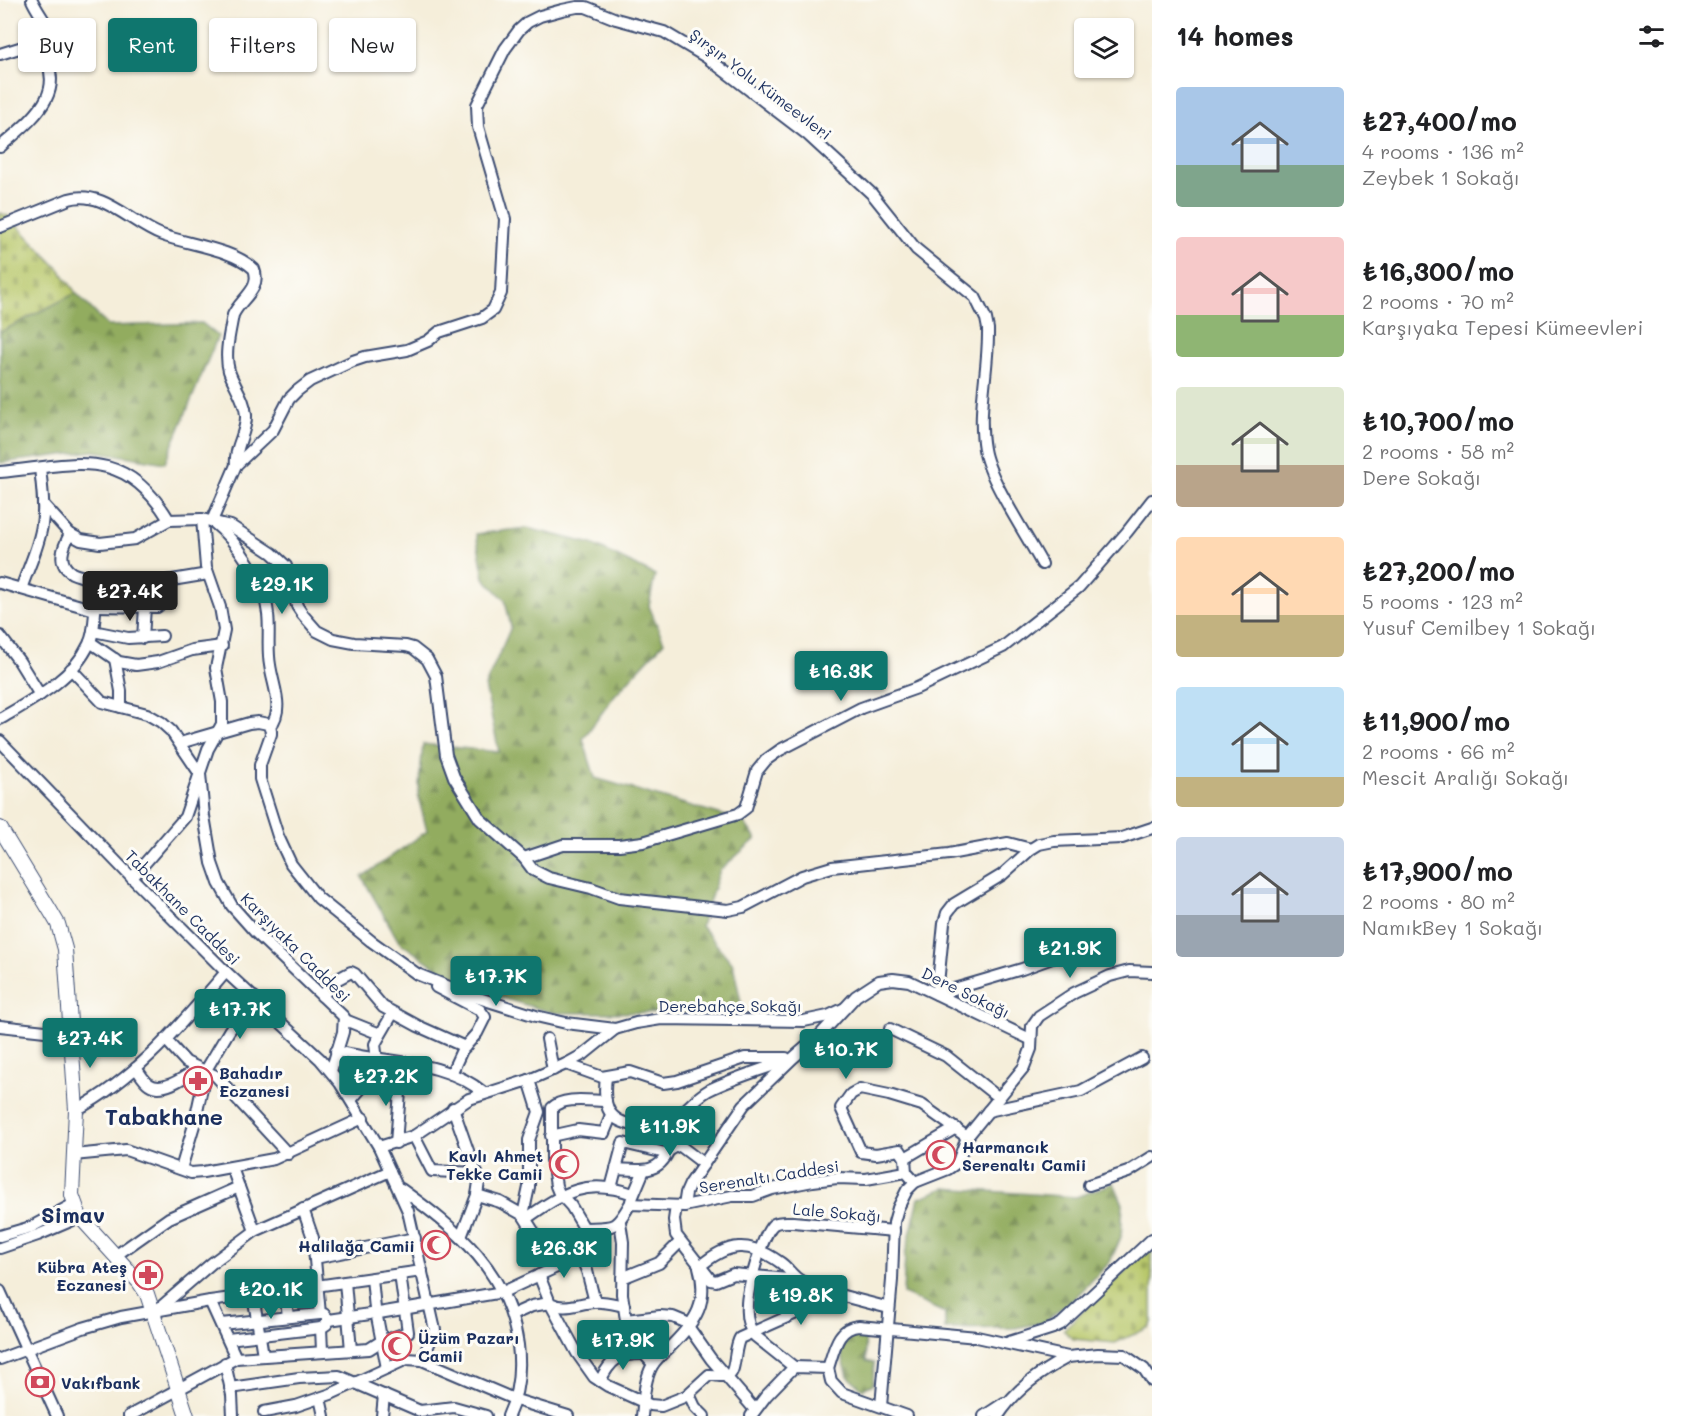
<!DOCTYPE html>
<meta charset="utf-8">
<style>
body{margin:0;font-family:Mali,sans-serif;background:#f2f2f2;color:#202124;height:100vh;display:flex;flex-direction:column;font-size:22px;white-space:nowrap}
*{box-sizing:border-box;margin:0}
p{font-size:20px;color:#757577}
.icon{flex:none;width:33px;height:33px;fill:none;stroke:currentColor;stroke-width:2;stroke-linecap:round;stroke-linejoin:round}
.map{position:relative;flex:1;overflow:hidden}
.drawer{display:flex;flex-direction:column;background:#fff;width:540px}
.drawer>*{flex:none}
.top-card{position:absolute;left:18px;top:18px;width:570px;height:54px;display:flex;gap:12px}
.buttons{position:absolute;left:1074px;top:18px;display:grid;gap:12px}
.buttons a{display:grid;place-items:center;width:60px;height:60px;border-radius:6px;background:#fff;box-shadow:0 2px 4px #0004;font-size:30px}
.price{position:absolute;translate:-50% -51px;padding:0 14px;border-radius:6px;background:#0f766e;color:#fff;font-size:20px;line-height:39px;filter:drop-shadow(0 2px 3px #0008)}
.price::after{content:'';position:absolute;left:50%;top:36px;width:18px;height:14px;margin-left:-9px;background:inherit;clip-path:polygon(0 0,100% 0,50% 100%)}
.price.active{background:#222;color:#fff}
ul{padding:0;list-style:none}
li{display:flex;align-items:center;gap:18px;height:150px;padding:0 24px}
li span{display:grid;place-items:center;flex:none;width:168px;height:120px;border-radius:6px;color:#555}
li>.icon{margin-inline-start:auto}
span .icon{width:72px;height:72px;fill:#fffc;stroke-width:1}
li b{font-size:26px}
h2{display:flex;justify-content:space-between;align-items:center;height:72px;padding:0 24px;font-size:26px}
.tag{padding:0 21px;border-radius:6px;background:#fff;box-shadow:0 2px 4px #0004;font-size:21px;line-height:54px}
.tag.active{background:#0f766e;color:#fff}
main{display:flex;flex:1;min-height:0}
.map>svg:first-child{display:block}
</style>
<main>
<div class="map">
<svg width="1152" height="1416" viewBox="0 0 1152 1416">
<defs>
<pattern id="forest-firs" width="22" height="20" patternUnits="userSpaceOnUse" patternTransform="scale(1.5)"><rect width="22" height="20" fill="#92ac5e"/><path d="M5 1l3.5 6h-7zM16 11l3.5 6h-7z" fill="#768c51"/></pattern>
<pattern id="cemetery-stones" width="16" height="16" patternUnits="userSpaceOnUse" patternTransform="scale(1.5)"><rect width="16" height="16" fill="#b8c76a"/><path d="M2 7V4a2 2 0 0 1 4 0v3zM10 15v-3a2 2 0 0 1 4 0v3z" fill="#9eab5e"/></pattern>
</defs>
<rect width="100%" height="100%" fill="#fdfcf7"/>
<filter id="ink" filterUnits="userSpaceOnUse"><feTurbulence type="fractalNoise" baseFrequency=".0167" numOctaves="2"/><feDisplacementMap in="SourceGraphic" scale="12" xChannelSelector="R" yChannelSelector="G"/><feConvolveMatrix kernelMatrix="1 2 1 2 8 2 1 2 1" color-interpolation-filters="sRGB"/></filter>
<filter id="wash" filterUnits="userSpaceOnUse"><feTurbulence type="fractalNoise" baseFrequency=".008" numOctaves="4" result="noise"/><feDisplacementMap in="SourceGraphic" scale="24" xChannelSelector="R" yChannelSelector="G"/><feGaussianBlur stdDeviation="1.35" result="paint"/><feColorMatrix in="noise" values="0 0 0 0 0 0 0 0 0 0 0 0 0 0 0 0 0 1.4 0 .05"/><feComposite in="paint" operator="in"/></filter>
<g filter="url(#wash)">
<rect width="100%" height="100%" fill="#f5eeda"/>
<g fill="url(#forest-firs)" stroke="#566e5e" stroke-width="1.5">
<polygon points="76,293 108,326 202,323 218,336 165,463 94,451 0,463 0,332"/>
<polygon points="527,528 592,544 655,575 649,606 664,642 614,696 583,739 595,778 743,821 756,839 720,870 701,926 733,964 743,1012 553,1013 465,987 399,942 362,877 427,831 418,796 423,744 499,752 485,686 511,627 505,600 484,578 476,534"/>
<polygon points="1114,1183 1123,1204 1121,1237 1110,1262 1076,1297 1043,1323 1015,1328 945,1329 945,1313 903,1294 905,1255 919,1198 944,1188 1076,1197"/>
<polygon points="856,1330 865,1334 866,1361 874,1363 873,1384 863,1389 848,1376 841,1353 847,1334"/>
</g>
<g fill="url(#cemetery-stones)" stroke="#6a7b64" stroke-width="1.5">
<polygon points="0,213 8,216 60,270 76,293 0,332"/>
<polygon points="1152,1246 1152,1323 1148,1328 1115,1343 1073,1339 1063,1330"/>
</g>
</g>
<g filter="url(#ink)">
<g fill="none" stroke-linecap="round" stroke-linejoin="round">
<g stroke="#3c4c71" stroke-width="14">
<g id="minor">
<path d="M32,0C39,16 57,34 55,53C54,57 51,62 49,66"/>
<path d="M0,54L29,45H37C73,91 32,119 0,147"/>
<path d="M0,227L69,199C103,189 132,224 162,235C190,245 233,249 254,269C262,289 240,299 233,315C230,332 224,354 229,371C234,386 245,399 246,415C247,433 234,447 236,465"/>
<path d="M0,472C75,465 123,444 169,520"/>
<polyline points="43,504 70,534 81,540 100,543 135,539 169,520 202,519 231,526 272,553 286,566 297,606 303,615 317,631 333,639 354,643 406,646 413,648 427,659 436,676 446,755 454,777 480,819 524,858 533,870 549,878 591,888 619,898 728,910 743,907 802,876 832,867 949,854 1008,843 1031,849"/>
<polyline points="0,583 95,610"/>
<path d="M21,589C28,568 39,547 42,525C45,507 42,487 40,468"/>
<polyline points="95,606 157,607 162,603 163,585 166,581 208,574"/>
<polyline points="93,631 128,638 162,636"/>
<polyline points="0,636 19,661 40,695"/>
<polyline points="143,638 145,607"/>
<polyline points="90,642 119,662 136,665 158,662 192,650 222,646"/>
<polyline points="115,659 121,691 121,707"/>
<polyline points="71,669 102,702 147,714 161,722 171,731 200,774 204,816 212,863 219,883 232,906 256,933 344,1017 343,1032 331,1071"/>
<path d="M0,719C32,700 73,679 89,644C94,634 94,623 95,612C96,601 96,589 90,580C84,576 78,576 72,573C56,563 63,547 70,534"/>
<path d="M270,727C285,708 273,687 270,665C267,649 270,631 268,614C265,582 237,541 212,521L236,465L273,430L289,399L297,391L310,381L353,361L365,357L407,350L428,341L439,332L482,318L493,310L501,293L505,219L478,127L477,105L505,49L519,30L528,22L540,16L562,10L577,7H586L616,19L664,32L706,57L735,79L808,135L872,194L916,249L975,297L986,319L988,329C989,369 977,410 984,449C989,480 1026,534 1042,564"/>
<polyline points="0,741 132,878 226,972 320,1059 340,1083 379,1147 408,1211 435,1330 422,1360"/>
<polyline points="180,743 249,723 258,722 268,724 271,731 271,734 260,765 260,779 278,836 291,864 318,898 371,941 417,974 469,995 536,1016 566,1023 615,1029 636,1023 661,1019 804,1021 828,1016 845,1008"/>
<polyline points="524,858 563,845 619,845 643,842 738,814 746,808 757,771 766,760 780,750 861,708 917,688 1003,647 1079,587 1127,532 1152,500"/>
<polyline points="132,878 185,817 208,749 222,724 222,702 216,668 224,630 220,607 206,567 202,519"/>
<polyline points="1069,952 1022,969 937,994 944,923 947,913 954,904 1002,875 1031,849 1039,844 1054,841 1122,838 1152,828"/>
<polyline points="436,987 480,1010 485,1017 477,1033 462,1050 451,1074"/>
<polyline points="322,996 336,980 351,972 355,974 383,1007 418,1026 465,1047"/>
<polyline points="345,1020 380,1034"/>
<polyline points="0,1026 72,1034"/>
<polyline points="890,1029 946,1056 999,1098"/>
<polyline points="547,1039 553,1070"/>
<polyline points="166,1040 186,1062 216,1076 288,1154"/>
<path d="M336,1051C386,1064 442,1058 484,1093"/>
<polyline points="566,1064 602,1077 630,1072 663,1083 677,1081 745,1058 786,1058"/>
<path d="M136,1068C140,1073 143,1080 149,1084C163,1094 186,1076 198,1068"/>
<polyline points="378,1069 395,1085 400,1092 396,1143"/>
<path d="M606,1077C602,1109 609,1124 643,1126C652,1127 662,1127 670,1122C684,1114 693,1099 709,1090C733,1078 762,1070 787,1060"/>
<polyline points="351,1100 378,1069 375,1044 393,1013"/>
<polyline points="453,1108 479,1182 477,1195 461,1237"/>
<path d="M76,1110C138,1077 182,1023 226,972"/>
<polyline points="988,1111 1081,1091 1142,1058"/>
<polyline points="667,1124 679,1145 704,1164"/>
<polyline points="414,1136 432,1171 477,1173"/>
<polyline points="551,1136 578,1130 604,1133 611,1116"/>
<polyline points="379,1147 414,1136 469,1099 529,1080 566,1064 584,1054 615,1029"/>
<polyline points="73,1155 126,1150 191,1173 203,1172 274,1159 363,1118"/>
<polyline points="905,1158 956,1128"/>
<polyline points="232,1168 255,1231"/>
<polyline points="181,1169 194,1125 206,1070 229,1031 254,997"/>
<path d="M616,1169C638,1170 658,1175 668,1152"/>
<polyline points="906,1172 905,1158 900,1150 876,1154 861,1152 841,1108 851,1094 860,1089 889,1095 922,1105 967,1137"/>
<polyline points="1089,1185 1128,1172 1152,1157"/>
<polyline points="611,1188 623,1143 665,1153 679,1145"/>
<path d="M401,1189C458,1230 508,1271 518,1345C521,1370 519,1393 508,1416"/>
<polyline points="477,1195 500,1202 523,1215 556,1267"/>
<polyline points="631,1201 644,1170"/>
<polyline points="684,1206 686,1193 690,1184 744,1105 793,1058 821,1034 856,996 879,981 893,979 909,981 1030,1039"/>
<polyline points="303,1209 313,1238 320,1314"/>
<polyline points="523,1215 529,1187 529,1140 539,1112 529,1080"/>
<path d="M527,1218C564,1192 587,1178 633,1194"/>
<polyline points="620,1222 623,1242 622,1294 626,1320 637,1346 653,1364"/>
<path d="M584,1228C614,1227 615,1230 630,1204L684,1206L732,1196H753L772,1189L813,1181L837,1178L866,1179L906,1172L915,1182"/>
<path d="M584,1228L571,1206L559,1193L556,1186L552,1160V1108C563,1096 591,1101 606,1101"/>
<polyline points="0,1236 31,1227 74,1204"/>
<polyline points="0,1248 38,1235 80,1217"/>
<polyline points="579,1252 587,1271 595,1302"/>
<polyline points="115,1256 169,1218 239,1187"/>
<polyline points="315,1258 415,1238"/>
<path d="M539,1275L550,1303C565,1311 578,1303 594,1302C604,1301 614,1304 624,1306"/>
<polyline points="372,1278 375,1309"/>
<polyline points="622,1278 659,1263 680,1242"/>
<polyline points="345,1282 351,1350"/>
<polyline points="285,1290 288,1317"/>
<polyline points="0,1291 57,1416"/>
<polyline points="253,1295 263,1355"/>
<polyline points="210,1301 236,1358"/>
<polyline points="156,1311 212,1263 255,1231 390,1171"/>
<path d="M379,1313L503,1292L574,1259C582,1251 580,1238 584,1228"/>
<path d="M512,1315L532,1306L550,1303L577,1353L594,1377L608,1386L650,1405L661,1406L686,1396L709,1375C715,1374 723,1378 729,1375C736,1371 734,1347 740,1338L794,1314L798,1303L799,1280L733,1274L716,1281L711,1280L676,1235L674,1220L676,1206"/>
<polyline points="377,1317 387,1368"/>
<polyline points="329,1320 370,1314"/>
<polyline points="626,1320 660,1316 673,1317 685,1322 711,1359 755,1410"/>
<polyline points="221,1324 320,1314 324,1314 329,1320"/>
<polyline points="321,1328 322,1351"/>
<polyline points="228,1339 321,1328 327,1324 329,1320"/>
<polyline points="1009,1342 1053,1328 1061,1324 1152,1239"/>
<polyline points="0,1359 83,1328 121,1317 210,1301 422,1271"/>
<polyline points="225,1363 232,1395 233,1416"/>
<path d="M794,1367L755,1336C748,1327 746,1316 747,1305C747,1291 763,1231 774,1224C779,1221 787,1222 793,1222L894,1231"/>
<polyline points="828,1368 831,1381 842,1393 907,1416"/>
<path d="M600,1381C611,1359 618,1354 643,1354"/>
<polyline points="230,1388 299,1378 339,1376 420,1411 454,1407 486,1416"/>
<polyline points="689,1394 695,1407 704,1416"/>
<polyline points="320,1398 324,1416"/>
<polyline points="881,1406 892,1280 894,1222 898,1208 907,1190 915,1182 948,1169 958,1162 967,1137 1024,1067 1031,1049 1032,1026 1039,1016 1074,993 1110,976 1129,971 1152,972"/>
<polyline points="264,1412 296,1406 331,1394 407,1359 422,1360 516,1400 568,1416"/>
<polyline points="129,1416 236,1358 369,1349 380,1342 408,1332 400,1274"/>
<polyline points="382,1416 384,1395"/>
<path d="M642,1416C644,1399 644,1381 652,1366C657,1357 665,1352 672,1345C696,1321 709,1302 699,1267C728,1242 749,1240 781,1263C788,1268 793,1277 801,1281C829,1294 860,1300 889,1308"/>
<path d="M751,1416L766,1396L794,1367L828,1368C834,1351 837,1327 859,1326L977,1337L1068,1357L1098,1354L1124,1355L1144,1369L1152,1381"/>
<polyline points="984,1416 1004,1403"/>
<path d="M998,1416C1016,1389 1040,1372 1068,1357"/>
</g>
</g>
<g stroke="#3c4c71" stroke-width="16">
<polyline id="major" points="0,828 51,912 58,924 65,949 76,1110 72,1195 80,1217 139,1282 147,1294 187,1416"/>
</g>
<use href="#minor" stroke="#fff" stroke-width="10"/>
<use href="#major" stroke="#fff" stroke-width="14"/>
</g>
</g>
<defs>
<g id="pharmacy-ring" transform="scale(1.5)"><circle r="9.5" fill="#fdfcf7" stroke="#d1495b" stroke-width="1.5"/><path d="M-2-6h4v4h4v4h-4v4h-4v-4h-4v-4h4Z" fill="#d1495b"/></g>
<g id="mosque-ring" transform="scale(1.5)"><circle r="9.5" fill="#fdfcf7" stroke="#d1495b" stroke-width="1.5"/><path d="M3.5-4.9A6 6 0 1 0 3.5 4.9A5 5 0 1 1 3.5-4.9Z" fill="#d1495b"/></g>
<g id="bank-ring" transform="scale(1.5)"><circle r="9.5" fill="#fdfcf7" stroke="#d1495b" stroke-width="1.5"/><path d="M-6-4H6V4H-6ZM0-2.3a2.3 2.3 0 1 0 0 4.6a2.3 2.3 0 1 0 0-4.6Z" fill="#d1495b"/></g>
</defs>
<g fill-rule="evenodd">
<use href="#pharmacy-ring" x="198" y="1081"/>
<use href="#mosque-ring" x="941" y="1155"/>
<use href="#mosque-ring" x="564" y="1164"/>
<use href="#mosque-ring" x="436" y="1245"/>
<use href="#pharmacy-ring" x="148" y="1275"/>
<use href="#mosque-ring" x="397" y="1346"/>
<use href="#bank-ring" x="40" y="1382"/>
</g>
<g text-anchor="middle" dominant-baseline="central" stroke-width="6" stroke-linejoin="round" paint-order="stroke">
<g font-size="16" fill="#1b2f5e" stroke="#fdfcf7">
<text transform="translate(761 84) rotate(37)">Şırşır Yolu Kümeevleri</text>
<text transform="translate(183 907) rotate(45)">Tabakhane Caddesi</text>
<text transform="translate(296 947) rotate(45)">Karşıyaka Caddesi</text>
<text transform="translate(966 992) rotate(26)">Dere Sokağı</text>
<text x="730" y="1005">Derebahçe Sokağı</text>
<text transform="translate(769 1176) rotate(-9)">Serenaltı Caddesi</text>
<text transform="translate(837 1212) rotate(5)">Lale Sokağı</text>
</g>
<g font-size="16" font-weight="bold" fill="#1b2f5e" stroke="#fdfcf7" text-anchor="start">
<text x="219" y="1072">Bahadır<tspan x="219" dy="18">Eczanesi</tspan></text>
<text x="962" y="1146">Harmancık<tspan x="962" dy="18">Serenaltı Camii</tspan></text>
<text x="543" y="1155" text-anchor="end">Kavlı Ahmet<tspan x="543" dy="18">Tekke Camii</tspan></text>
<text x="415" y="1245" text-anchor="end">Halilağa Camii</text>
<text x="127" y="1266" text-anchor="end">Kübra Ateş<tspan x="127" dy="18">Eczanesi</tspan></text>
<text x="418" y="1337">Üzüm Pazarı<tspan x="418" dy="18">Camii</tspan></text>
<text x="61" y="1382">Vakıfbank</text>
</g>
<g font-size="22" font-weight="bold" fill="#1b2f5e" stroke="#fdfcf7">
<text x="164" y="1116">Tabakhane</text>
<text x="73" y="1214">Simav</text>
</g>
</g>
</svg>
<div class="buttons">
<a><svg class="icon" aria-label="layers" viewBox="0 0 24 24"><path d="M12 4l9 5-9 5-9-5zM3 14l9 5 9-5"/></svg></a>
</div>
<b class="price" style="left:282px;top:615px">₺29.1K</b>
<b class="price active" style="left:130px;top:622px">₺27.4K</b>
<b class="price" style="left:841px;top:702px">₺16.3K</b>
<b class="price" style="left:1070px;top:979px">₺21.9K</b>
<b class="price" style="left:496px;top:1007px">₺17.7K</b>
<b class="price" style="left:240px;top:1040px">₺17.7K</b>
<b class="price" style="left:90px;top:1069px">₺27.4K</b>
<b class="price" style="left:846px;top:1080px">₺10.7K</b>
<b class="price" style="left:386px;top:1107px">₺27.2K</b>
<b class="price" style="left:670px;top:1157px">₺11.9K</b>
<b class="price" style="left:564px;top:1279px">₺26.3K</b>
<b class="price" style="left:271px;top:1320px">₺20.1K</b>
<b class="price" style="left:801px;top:1326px">₺19.8K</b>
<b class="price" style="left:623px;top:1371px">₺17.9K</b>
<div class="top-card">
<a class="tag">Buy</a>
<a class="tag active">Rent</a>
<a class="tag">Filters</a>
<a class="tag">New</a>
</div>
</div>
<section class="drawer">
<h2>14 homes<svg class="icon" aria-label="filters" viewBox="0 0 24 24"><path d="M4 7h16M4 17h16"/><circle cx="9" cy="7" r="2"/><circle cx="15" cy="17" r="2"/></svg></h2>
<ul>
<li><span style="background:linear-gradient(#a9c7e8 65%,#7fa58c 0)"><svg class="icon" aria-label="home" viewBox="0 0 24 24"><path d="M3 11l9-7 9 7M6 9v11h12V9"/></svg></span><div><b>₺27,400/mo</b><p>4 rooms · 136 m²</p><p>Zeybek 1 Sokağı</p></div></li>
<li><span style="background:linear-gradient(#f6c9c9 65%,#8fb573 0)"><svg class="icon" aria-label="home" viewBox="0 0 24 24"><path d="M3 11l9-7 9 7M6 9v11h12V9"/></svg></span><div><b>₺16,300/mo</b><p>2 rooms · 70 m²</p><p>Karşıyaka Tepesi Kümeevleri</p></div></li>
<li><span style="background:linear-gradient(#dfe7d0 65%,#b9a48a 0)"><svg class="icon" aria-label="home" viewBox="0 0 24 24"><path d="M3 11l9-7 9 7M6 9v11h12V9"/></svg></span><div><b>₺10,700/mo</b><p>2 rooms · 58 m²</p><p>Dere Sokağı</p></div></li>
<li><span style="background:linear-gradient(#ffd9b3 65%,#c2b280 0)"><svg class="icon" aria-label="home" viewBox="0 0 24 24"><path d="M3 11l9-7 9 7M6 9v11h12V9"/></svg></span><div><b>₺27,200/mo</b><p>5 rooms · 123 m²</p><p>Yusuf Cemilbey 1 Sokağı</p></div></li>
<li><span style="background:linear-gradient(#bfe0f5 75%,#c2b280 0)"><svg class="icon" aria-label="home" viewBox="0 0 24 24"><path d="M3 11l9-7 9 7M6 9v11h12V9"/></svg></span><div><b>₺11,900/mo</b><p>2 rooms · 66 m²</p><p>Mescit Aralığı Sokağı</p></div></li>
<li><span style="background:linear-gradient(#c9d6e8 65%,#9aa5b1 0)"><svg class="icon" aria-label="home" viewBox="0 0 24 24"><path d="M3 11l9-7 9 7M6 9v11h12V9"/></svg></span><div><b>₺17,900/mo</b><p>2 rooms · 80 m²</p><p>NamıkBey 1 Sokağı</p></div></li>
</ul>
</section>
</main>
